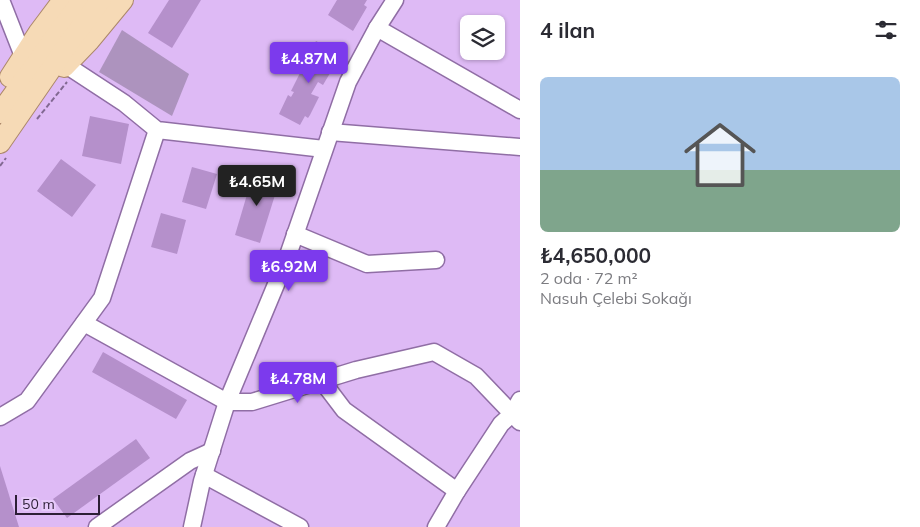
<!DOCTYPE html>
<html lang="tr">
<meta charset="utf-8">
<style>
body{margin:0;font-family:Mulish,sans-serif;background:#f2f2f3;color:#2b2b33;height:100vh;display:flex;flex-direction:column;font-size:19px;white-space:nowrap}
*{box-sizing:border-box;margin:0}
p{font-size:16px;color:#7c7c81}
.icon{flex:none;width:28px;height:28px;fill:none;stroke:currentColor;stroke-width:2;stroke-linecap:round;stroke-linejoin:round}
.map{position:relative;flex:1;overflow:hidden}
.details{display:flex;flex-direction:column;background:#fff;width:400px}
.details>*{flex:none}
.controls{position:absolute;left:460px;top:15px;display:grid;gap:10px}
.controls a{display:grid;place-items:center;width:45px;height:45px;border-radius:8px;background:#fff;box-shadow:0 1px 4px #0004;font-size:25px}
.scale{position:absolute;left:15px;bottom:12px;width:85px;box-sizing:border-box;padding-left:5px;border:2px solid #2d1f36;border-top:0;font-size:14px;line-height:18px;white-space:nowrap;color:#2d1f36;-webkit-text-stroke:4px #e7cafa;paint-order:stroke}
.price{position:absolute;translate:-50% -42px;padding:0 11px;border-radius:5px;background:#7c3aed;color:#fff;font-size:16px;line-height:32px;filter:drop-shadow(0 1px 2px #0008)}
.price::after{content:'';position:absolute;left:50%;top:30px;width:15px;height:11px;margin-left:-8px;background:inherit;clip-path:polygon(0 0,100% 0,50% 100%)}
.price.active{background:#222;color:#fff}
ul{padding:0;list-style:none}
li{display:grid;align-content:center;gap:10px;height:265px;padding:0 20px}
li+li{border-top:1px solid #e1e1e2}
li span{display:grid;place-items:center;height:155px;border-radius:8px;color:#555}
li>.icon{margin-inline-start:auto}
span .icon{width:90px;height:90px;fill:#fffc;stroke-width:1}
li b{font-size:21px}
h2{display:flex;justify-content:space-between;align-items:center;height:60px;padding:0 20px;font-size:21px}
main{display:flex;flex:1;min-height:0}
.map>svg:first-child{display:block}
</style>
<main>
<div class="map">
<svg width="520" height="527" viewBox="0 0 520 527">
<rect width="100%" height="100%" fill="#debaf5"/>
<polygon fill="#ad93be" points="122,30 189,74 172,116 99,72"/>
<g fill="#b590cb">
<polygon points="169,0 201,0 172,48 148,33"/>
<polygon points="337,0 367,0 364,5 367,7 353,31 328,15"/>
<polygon points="316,41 338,53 333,61 336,63 323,85 318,82 311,94 319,97 310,115 308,118 305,116 300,125 279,114 288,95 291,97 294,92 291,91"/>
<polygon points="90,116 129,124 121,164 82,156"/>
<polygon points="61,159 96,185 72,217 37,191"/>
<polygon points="192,167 217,174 206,209 182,202"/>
<polygon points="254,171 280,179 260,243 235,235"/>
<polygon points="161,213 186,220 177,254 151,247"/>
<polygon points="103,352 187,400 176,419 92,372"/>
<polygon points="136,439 150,458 67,518 53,499"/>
<polygon points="0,466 19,527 0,527"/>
</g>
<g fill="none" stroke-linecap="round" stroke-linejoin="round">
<g stroke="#906ea5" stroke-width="19">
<g id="minor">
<polyline points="1,0 23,56"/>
<polyline points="377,28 520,110"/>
<polyline points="66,65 124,103 157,130 324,149"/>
<polyline points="330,132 520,147"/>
<polyline points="295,234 367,264 436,260"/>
<polyline points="84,323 227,402 252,402 356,370 434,352 476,376 520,422"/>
<polyline points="322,381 344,410 457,491"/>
<polyline points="0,417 27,401 102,298 157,130"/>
<polyline points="204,475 300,527"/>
<polyline points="97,527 190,461 212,451"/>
<polyline points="192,527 202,481 227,402 287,258 348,82 377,28 395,0"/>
<polyline points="436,527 457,491 501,424 512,414 520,400"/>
</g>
</g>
<g stroke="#ac886a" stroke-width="22">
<g id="major">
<polyline points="64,67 90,40 123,0"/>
<polyline points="10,77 39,32 63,0"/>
<polyline points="0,113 82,0"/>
<polyline points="0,143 73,37 101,0"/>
</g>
</g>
<g stroke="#826992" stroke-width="2" stroke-dasharray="5 2.5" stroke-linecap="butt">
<polyline points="37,119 67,82"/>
<polyline points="0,166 6,158"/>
</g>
<use href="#minor" stroke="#fff" stroke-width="16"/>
<use href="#major" stroke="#f6dab6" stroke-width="20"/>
</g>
</svg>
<div class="controls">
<a><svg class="icon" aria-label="layers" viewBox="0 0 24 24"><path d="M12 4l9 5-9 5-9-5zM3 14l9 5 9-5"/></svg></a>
</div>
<div class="scale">50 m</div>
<b class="price" style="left:309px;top:84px">₺4.87M</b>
<b class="price active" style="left:257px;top:207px">₺4.65M</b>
<b class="price" style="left:289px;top:292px">₺6.92M</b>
<b class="price" style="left:298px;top:404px">₺4.78M</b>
</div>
<section class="details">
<h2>4 ilan<svg class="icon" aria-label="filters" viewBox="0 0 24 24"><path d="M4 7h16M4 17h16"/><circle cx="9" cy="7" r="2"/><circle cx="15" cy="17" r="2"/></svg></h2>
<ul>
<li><span style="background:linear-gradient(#a9c7e8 60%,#7fa58c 0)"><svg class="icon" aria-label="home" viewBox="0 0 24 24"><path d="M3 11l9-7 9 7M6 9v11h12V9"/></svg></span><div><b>₺4,650,000</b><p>2 oda · 72 m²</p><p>Nasuh Çelebi Sokağı</p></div></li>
</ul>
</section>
</main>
